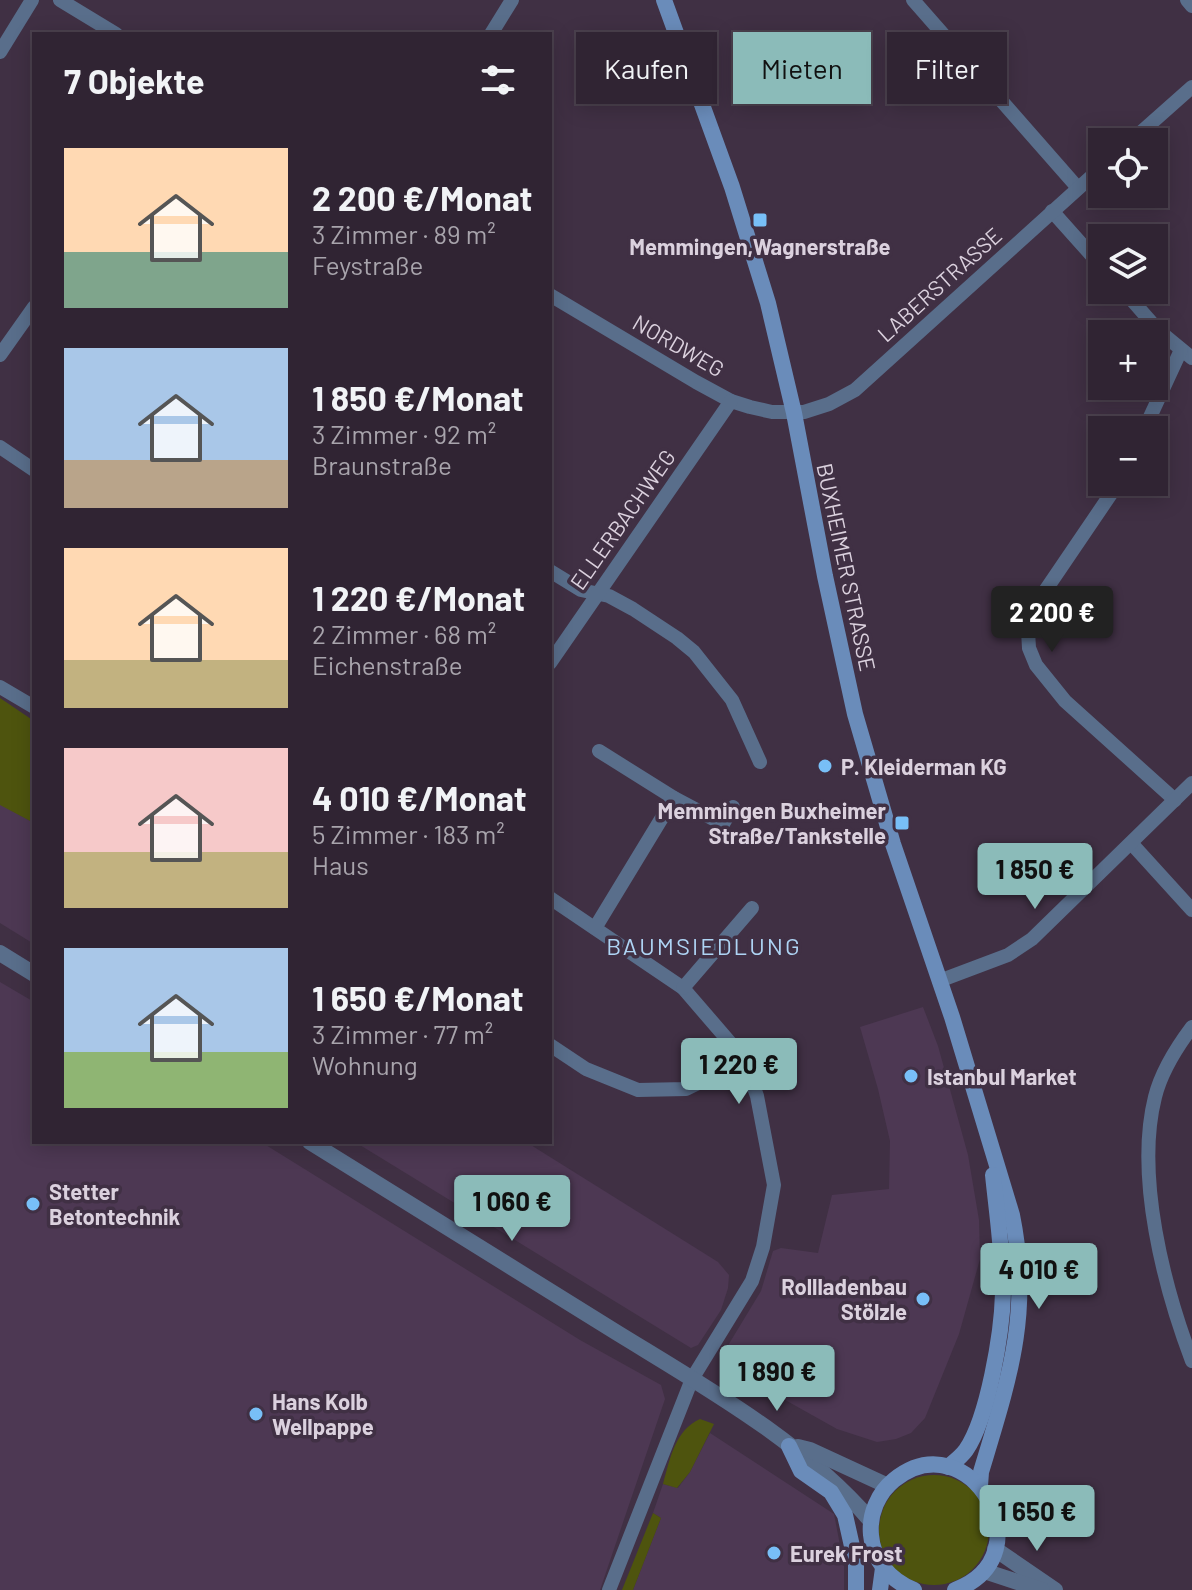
<!DOCTYPE html>
<html lang="de">
<meta charset="utf-8">
<style>
body{margin:0;font-family:Barlow,sans-serif;background:#3c303f;color:#f1f3f6;height:100vh;display:flex;flex-direction:column;font-size:30px;white-space:nowrap}
*{box-sizing:border-box;margin:0}
p{font-size:26px;color:#a8a4ac}
.icon{flex:none;width:44px;height:44px;fill:none;stroke:currentColor;stroke-width:2;stroke-linecap:round;stroke-linejoin:round}
.map{position:relative;flex:1;overflow:hidden}
.sheet{position:absolute;left:32px;top:32px;width:520px;height:1112px;display:flex;flex-direction:column;background:#302433;border-radius:0px;box-shadow:0 4px 20px #0003,0 0 0 2px #4b414e}
.sheet>*{flex:none}
.top-card{position:absolute;left:576px;top:32px;width:496px;height:72px;display:flex;gap:16px}
.tools{position:absolute;left:1088px;top:128px;display:grid;gap:16px}
.tools a{display:grid;place-items:center;width:80px;height:80px;border-radius:0px;background:#302433;box-shadow:0 4px 20px #0003,0 0 0 2px #4b414e;font-size:40px}
.price{position:absolute;translate:-50% -68px;padding:0 18px;border-radius:8px;background:#8bbbb9;color:#111;font-size:26px;line-height:52px;filter:drop-shadow(0 2px 4px #0008)}
.price::after{content:'';position:absolute;left:50%;top:48px;width:24px;height:18px;margin-left:-12px;background:inherit;clip-path:polygon(0 0,100% 0,50% 100%)}
.price.on{background:#222;color:#fff}
ul{padding:0;list-style:none}
li{display:flex;align-items:center;gap:24px;height:200px;padding:0 32px}
li span{display:grid;place-items:center;flex:none;width:224px;height:160px;border-radius:0px;color:#555}
li>.icon{margin-inline-start:auto}
span .icon{width:96px;height:96px;fill:#fffc;stroke-width:1}
li b{font-size:34px}
h2{display:flex;justify-content:space-between;align-items:center;height:96px;padding:0 32px;font-size:34px}
.tag{padding:0 28px;border-radius:0px;background:#302433;box-shadow:0 4px 20px #0003,0 0 0 2px #4b414e;font-size:28px;line-height:72px}
.tag.on{background:#8bbbb9;color:#111}
.map>svg:first-child{display:block}
</style>
<div class="map">
<svg width="1192" height="1590" viewBox="0 0 1192 1590">
<rect width="100%" height="100%" fill="#403044"/>
<g fill="#4d3853">
<polygon points="0,804 34,823 34,944 0,923"/>
<polygon points="0,982 34,1002 34,1142 261,1142 580,1340 661,1385 665,1399 600,1590 0,1590"/>
<polygon points="923,1007 938,1046 968,1155 979,1220 980,1259 959,1334 925,1418 911,1433 896,1439 877,1442 837,1429 723,1365 721,1357 761,1291 773,1251 781,1248 818,1253 832,1195 889,1189 890,1141 878,1089 860,1027"/>
<polygon points="355,1142 526,1142 718,1262 729,1275 728,1288 721,1310 698,1345 691,1348"/>
<polygon points="710,1433 834,1514 844,1566 844,1590 633,1590 661,1518 653,1513 663,1484 678,1488 690,1472"/>
</g>
<g fill="#4e540e">
<polygon points="0,698 34,721 34,823 0,805"/>
<path d="M700,1419L714,1424L690,1472L677,1488L663,1484C670,1459 675,1430 700,1419Z"/>
<circle cx="934" cy="1530" r="55"/>
<polygon points="653,1513 661,1518 633,1590 622,1590"/>
</g>
<g fill="none" stroke-linecap="round" stroke-linejoin="round">
<g stroke="#596e8b" stroke-width="14">
<polyline points="60,0 116,34"/>
<polyline points="913,0 1078,188"/>
<polyline points="1187,0 1192,6"/>
<polyline points="491,34 512,0"/>
<polyline points="0,52 32,0"/>
<polyline points="1130,142 1192,87"/>
<polyline points="1052,211 1102,267"/>
<polyline points="1123,290 1159,331 1192,358"/>
<polyline points="550,295 696,382 731,401 750,407 772,412 804,412 829,404 855,390 1102,167"/>
<polyline points="0,355 34,307"/>
<polyline points="1144,430 1181,350"/>
<polyline points="0,447 34,470"/>
<polyline points="1119,482 1045,591 1030,617 1028,631 1029,648 1036,665 1065,701 1175,800"/>
<polyline points="550,571 581,590 609,596 633,609 677,638 694,652 732,700 760,762"/>
<polyline points="550,663 731,401"/>
<polyline points="0,687 34,707"/>
<polyline points="599,751 674,798 723,824 733,807"/>
<polyline points="1132,844 1192,910"/>
<polyline points="550,898 683,988 733,1046 744,1061 757,1096 774,1185 763,1247 752,1281 692,1379 609,1590"/>
<polyline points="595,928 674,798"/>
<polyline points="939,981 1008,955 1032,939 1192,783"/>
<polyline points="683,988 752,908"/>
<path d="M1192,1027C1177,1047 1161,1073 1155,1097C1135,1176 1164,1287 1192,1361"/>
<polyline points="550,1045 586,1069 638,1090 686,1089 744,1061"/>
</g>
<g stroke="#596e8b" stroke-width="16">
<polyline points="0,953 34,974"/>
<path d="M310,1142C413,1205 516,1269 619,1334C707,1388 803,1442 871,1521"/>
<polyline points="798,1447 810,1450 888,1486"/>
<polyline points="995,1549 1055,1590"/>
<polyline points="984,1571 1042,1590"/>
</g>
<g stroke="#6a8cba" stroke-width="16">
<path d="M664,0L732,187L768,303L794,413L825,576L855,714L893,844L952,1017L1012,1215C1032,1313 1009,1379 981,1472L980,1486"/>
<polyline points="789,1446 801,1471 831,1492 845,1515 856,1564 856,1590"/>
<path d="M948,1467C954,1462 961,1457 966,1450C988,1418 1002,1333 1003,1293C1003,1254 997,1214 993,1175"/>
<polyline points="880,1590 883,1568"/>
<path d="M914,1590C890,1580 873,1561 871,1535C869,1514 878,1493 894,1480C969,1419 1049,1555 955,1590"/>
</g>
</g>
<g fill="#78bff7" stroke="#403044" stroke-width="3">
<rect x="752" y="212" width="16" height="16" rx="4"/>
<circle cx="825" cy="766" r="8"/>
<rect x="894" y="815" width="16" height="16" rx="4"/>
<circle cx="911" cy="1076" r="8"/>
<circle cx="33" cy="1204" r="8"/>
<circle cx="923" cy="1299" r="8"/>
<circle cx="256" cy="1414" r="8"/>
<circle cx="774" cy="1553" r="8"/>
</g>
<g text-anchor="middle" dominant-baseline="central" stroke-width="7" stroke-linejoin="round" paint-order="stroke">
<g font-size="22" font-weight="bold" fill="#dbd1de" stroke="#403044" text-anchor="start">
<text x="760" y="246" text-anchor="middle">Memmingen,Wagnerstraße</text>
<text x="841" y="766">P. Kleiderman KG</text>
<text x="886" y="810" text-anchor="end">Memmingen Buxheimer<tspan x="886" dy="25">Straße/Tankstelle</tspan></text>
<text x="927" y="1076">Istanbul Market</text>
<text x="49" y="1191">Stetter<tspan x="49" dy="25">Betontechnik</tspan></text>
<text x="907" y="1286" text-anchor="end">Rollladenbau<tspan x="907" dy="25">Stölzle</tspan></text>
<text x="272" y="1401">Hans Kolb<tspan x="272" dy="25">Wellpappe</tspan></text>
<text x="790" y="1553">Eurek Frost</text>
</g>
<g font-size="22" fill="#dbd1de" stroke="#403044">
<text transform="translate(939 284) rotate(-42)">LABERSTRASSE</text>
<text transform="translate(679 345) rotate(30)">NORDWEG</text>
<text transform="translate(622 519) rotate(-55)">ELLERBACHWEG</text>
<text transform="translate(847 567) rotate(78)">BUXHEIMER STRASSE</text>
</g>
<g font-size="24" letter-spacing="2" fill="#aed4f4" stroke="#403044">
<text x="704" y="945">BAUMSIEDLUNG</text>
</g>
</g>
</svg>
<div class="tools">
<a><svg class="icon" aria-label="locate" viewBox="0 0 24 24"><circle cx="12" cy="12" r="6"/><path d="M12 2v4M12 18v4M2 12h4M18 12h4"/></svg></a>
<a><svg class="icon" aria-label="layers" viewBox="0 0 24 24"><path d="M12 4l9 5-9 5-9-5zM3 14l9 5 9-5"/></svg></a>
<a>+</a>
<a>−</a>
</div>
<b class="price on" style="left:1052px;top:654px">2 200 €</b>
<b class="price" style="left:1035px;top:911px">1 850 €</b>
<b class="price" style="left:739px;top:1106px">1 220 €</b>
<b class="price" style="left:512px;top:1243px">1 060 €</b>
<b class="price" style="left:1039px;top:1311px">4 010 €</b>
<b class="price" style="left:777px;top:1413px">1 890 €</b>
<b class="price" style="left:1037px;top:1553px">1 650 €</b>
<div class="top-card">
<a class="tag">Kaufen</a>
<a class="tag on">Mieten</a>
<a class="tag">Filter</a>
</div>
<section class="sheet">
<h2>7 Objekte<svg class="icon" aria-label="filters" viewBox="0 0 24 24"><path d="M4 7h16M4 17h16"/><circle cx="9" cy="7" r="2"/><circle cx="15" cy="17" r="2"/></svg></h2>
<ul>
<li><span style="background:linear-gradient(#ffd9b3 65%,#7fa58c 0)"><svg class="icon" aria-label="home" viewBox="0 0 24 24"><path d="M3 11l9-7 9 7M6 9v11h12V9"/></svg></span><div><b>2 200 €/Monat</b><p>3 Zimmer · 89 m²</p><p>Feystraße</p></div></li>
<li><span style="background:linear-gradient(#a9c7e8 70%,#b9a48a 0)"><svg class="icon" aria-label="home" viewBox="0 0 24 24"><path d="M3 11l9-7 9 7M6 9v11h12V9"/></svg></span><div><b>1 850 €/Monat</b><p>3 Zimmer · 92 m²</p><p>Braunstraße</p></div></li>
<li><span style="background:linear-gradient(#ffd9b3 70%,#c2b280 0)"><svg class="icon" aria-label="home" viewBox="0 0 24 24"><path d="M3 11l9-7 9 7M6 9v11h12V9"/></svg></span><div><b>1 220 €/Monat</b><p>2 Zimmer · 68 m²</p><p>Eichenstraße</p></div></li>
<li><span style="background:linear-gradient(#f6c9c9 65%,#c2b280 0)"><svg class="icon" aria-label="home" viewBox="0 0 24 24"><path d="M3 11l9-7 9 7M6 9v11h12V9"/></svg></span><div><b>4 010 €/Monat</b><p>5 Zimmer · 183 m²</p><p>Haus</p></div></li>
<li><span style="background:linear-gradient(#a9c7e8 65%,#8fb573 0)"><svg class="icon" aria-label="home" viewBox="0 0 24 24"><path d="M3 11l9-7 9 7M6 9v11h12V9"/></svg></span><div><b>1 650 €/Monat</b><p>3 Zimmer · 77 m²</p><p>Wohnung</p></div></li>
</ul>
</section>
</div>
